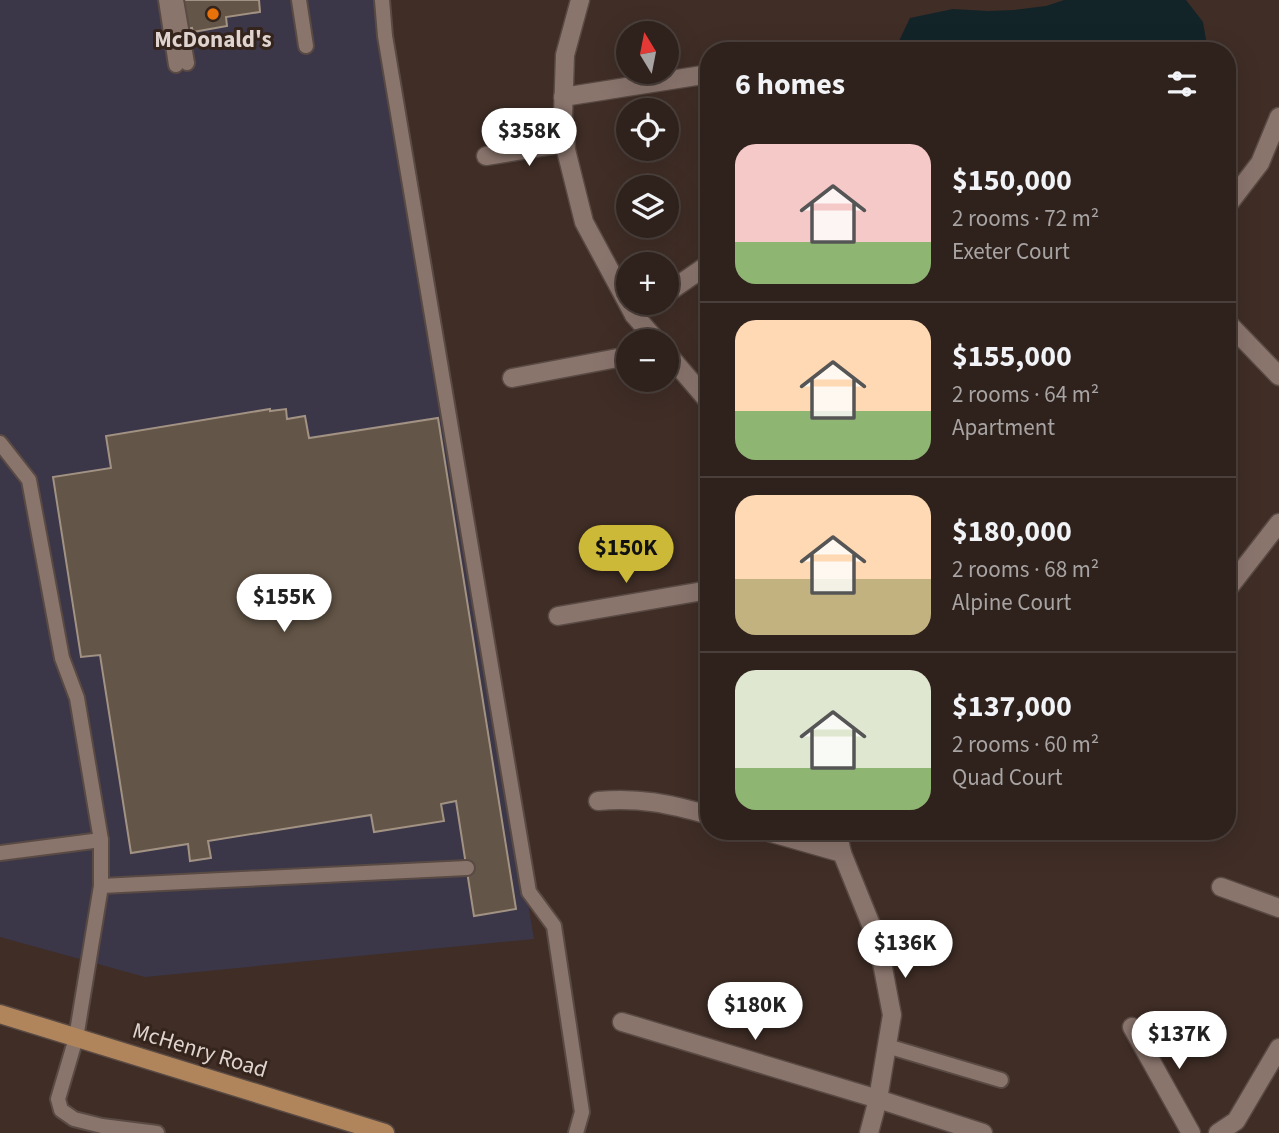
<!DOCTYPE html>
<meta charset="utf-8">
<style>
body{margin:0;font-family:"Source Sans 3",sans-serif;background:#372a25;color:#f1f3f6;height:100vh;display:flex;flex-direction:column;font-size:26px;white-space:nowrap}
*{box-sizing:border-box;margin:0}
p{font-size:23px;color:#a7a4a3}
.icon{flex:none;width:38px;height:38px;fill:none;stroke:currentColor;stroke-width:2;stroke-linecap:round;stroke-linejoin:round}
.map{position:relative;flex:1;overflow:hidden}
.details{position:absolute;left:700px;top:42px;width:536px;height:798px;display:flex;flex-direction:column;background:#2f221c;border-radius:28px;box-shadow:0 7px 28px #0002,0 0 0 2px #4a3f3b}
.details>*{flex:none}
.needle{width:46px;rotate:350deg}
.controls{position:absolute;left:616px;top:21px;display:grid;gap:14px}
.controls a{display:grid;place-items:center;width:63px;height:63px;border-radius:50%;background:#2f221c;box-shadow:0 7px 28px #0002,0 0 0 2px #4a3f3b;font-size:35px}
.price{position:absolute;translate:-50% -60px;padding:0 16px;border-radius:24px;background:#fff;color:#222;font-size:23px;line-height:46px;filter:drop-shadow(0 2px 4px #0008)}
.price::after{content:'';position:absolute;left:50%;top:42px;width:21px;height:16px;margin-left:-10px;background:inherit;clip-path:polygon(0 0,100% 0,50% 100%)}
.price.on{background:#cdb938;color:#111}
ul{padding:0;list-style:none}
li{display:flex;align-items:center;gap:21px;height:175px;padding:0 35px}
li+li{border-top:2px solid #4a3f3b}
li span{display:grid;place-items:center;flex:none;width:196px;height:140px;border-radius:21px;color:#555}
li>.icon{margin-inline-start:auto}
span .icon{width:84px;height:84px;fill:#fffc;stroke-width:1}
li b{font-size:30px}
h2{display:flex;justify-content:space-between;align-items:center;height:84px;padding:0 35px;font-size:30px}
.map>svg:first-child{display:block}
</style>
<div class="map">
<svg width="1279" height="1133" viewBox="0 0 1279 1133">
<rect width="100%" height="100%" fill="#3f2d26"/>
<polygon fill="#3b3748" points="0,0 378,0 534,939 145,977 0,937"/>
<polygon fill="#132429" points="1064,0 1186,0 1203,22 1208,51 900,51 898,43 910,18 953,9 988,11 1013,10 1046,6"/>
<g fill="#635547" stroke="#a29283" stroke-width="2">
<polygon points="181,0 259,0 260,12 226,17 227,26 193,32 192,28 186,29"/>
<polygon points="270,409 270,411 286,409 287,419 305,416 309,438 438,418 516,909 474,916 456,801 441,804 444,821 374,832 371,815 208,841 211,858 190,861 188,844 131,853 100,655 81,657 53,477 111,468 106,436"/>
</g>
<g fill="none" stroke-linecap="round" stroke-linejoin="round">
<g stroke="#594a44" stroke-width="18">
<g id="lane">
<polyline points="166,0 176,65"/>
<polyline points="176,0 187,63"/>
<polyline points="299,0 306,46"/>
<polyline points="382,0 385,36 529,892 554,926 582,1112 576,1133"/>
<polyline points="0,443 29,480 62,658 77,698 101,840 101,886 76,1038 58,1099 61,1110 74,1119 102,1126 157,1133"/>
<polyline points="0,853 101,840"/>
<polyline points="101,886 467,868"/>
<polyline points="887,1046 1001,1080"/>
</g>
</g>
<g stroke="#594a44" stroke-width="21">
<g id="street">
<polyline points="580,0 565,55 563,116 566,150 584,222 634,315 657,341"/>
<polyline points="563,97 709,74"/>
<polyline points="486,156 565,143"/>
<polyline points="1227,206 1260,163 1279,117"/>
<polyline points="667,293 709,264"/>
<polyline points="634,315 652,303"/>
<polyline points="1227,322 1279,376"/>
<polyline points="667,353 709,402"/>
<polyline points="512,378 628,356"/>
<polyline points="1227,590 1279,523"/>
<polyline points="558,616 703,591 709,586"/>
<path d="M598,801C639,797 670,804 709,815"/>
<polyline points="765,831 842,853"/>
<polyline points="837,831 842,853 878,942 892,1015 878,1099 869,1133"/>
<polyline points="1221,887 1279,908"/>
<polyline points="622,1022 878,1099 983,1133"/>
<polyline points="1132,1027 1191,1133"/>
<polyline points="1218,1133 1236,1121 1279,1048"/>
</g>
</g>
<g stroke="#594a44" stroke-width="21">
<polyline id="primary" points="0,1014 385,1133"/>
</g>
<use href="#lane" stroke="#8a756d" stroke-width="14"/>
<use href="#street" stroke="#8a756d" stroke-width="18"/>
<use href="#primary" stroke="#b0855c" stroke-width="18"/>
</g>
<circle fill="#e8710a" stroke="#34241c" stroke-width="2.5" cx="213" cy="14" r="7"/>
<g text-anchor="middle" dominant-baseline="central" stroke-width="6" stroke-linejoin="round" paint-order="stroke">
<g font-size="23" font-weight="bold" fill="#dfd4cf" stroke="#34241c">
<text x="213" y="39">McDonald's</text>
</g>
<g font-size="23" fill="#dfd4cf" stroke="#34241c">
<text transform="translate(200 1050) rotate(17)">McHenry Road</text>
</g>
</g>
</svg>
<div class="controls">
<a><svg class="needle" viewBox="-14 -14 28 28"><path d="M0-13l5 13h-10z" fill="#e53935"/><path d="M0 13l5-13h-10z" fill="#a7a4a3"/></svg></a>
<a><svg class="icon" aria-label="locate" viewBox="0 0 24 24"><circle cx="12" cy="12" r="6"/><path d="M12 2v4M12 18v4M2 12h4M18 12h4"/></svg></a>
<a><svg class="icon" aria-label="layers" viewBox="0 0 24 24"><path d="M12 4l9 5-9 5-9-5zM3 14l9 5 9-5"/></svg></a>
<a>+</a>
<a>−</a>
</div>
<b class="price" style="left:529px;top:168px">$358K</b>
<b class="price on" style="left:626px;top:585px">$150K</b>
<b class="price" style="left:284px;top:634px">$155K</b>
<b class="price" style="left:905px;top:980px">$136K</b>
<b class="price" style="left:755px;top:1042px">$180K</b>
<b class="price" style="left:1179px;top:1071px">$137K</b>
<section class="details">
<h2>6 homes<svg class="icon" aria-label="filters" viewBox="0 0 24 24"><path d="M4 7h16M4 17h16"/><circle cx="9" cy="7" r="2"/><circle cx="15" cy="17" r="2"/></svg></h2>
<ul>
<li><span style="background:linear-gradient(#f6c9c9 70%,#8fb573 0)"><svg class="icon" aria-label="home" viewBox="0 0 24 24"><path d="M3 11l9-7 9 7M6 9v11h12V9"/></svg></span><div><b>$150,000</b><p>2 rooms · 72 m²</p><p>Exeter Court</p></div></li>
<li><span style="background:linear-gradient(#ffd9b3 65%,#8fb573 0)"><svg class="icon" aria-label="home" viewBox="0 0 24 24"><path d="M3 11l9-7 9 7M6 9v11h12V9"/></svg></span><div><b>$155,000</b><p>2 rooms · 64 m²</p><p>Apartment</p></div></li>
<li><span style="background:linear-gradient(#ffd9b3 60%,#c2b280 0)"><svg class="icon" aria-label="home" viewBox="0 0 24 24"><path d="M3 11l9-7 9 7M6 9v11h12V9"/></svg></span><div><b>$180,000</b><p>2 rooms · 68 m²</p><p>Alpine Court</p></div></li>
<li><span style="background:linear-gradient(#dfe7d0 70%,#8fb573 0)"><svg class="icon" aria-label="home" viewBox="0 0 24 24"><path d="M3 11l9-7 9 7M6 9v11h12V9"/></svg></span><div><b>$137,000</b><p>2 rooms · 60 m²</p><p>Quad Court</p></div></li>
</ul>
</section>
</div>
